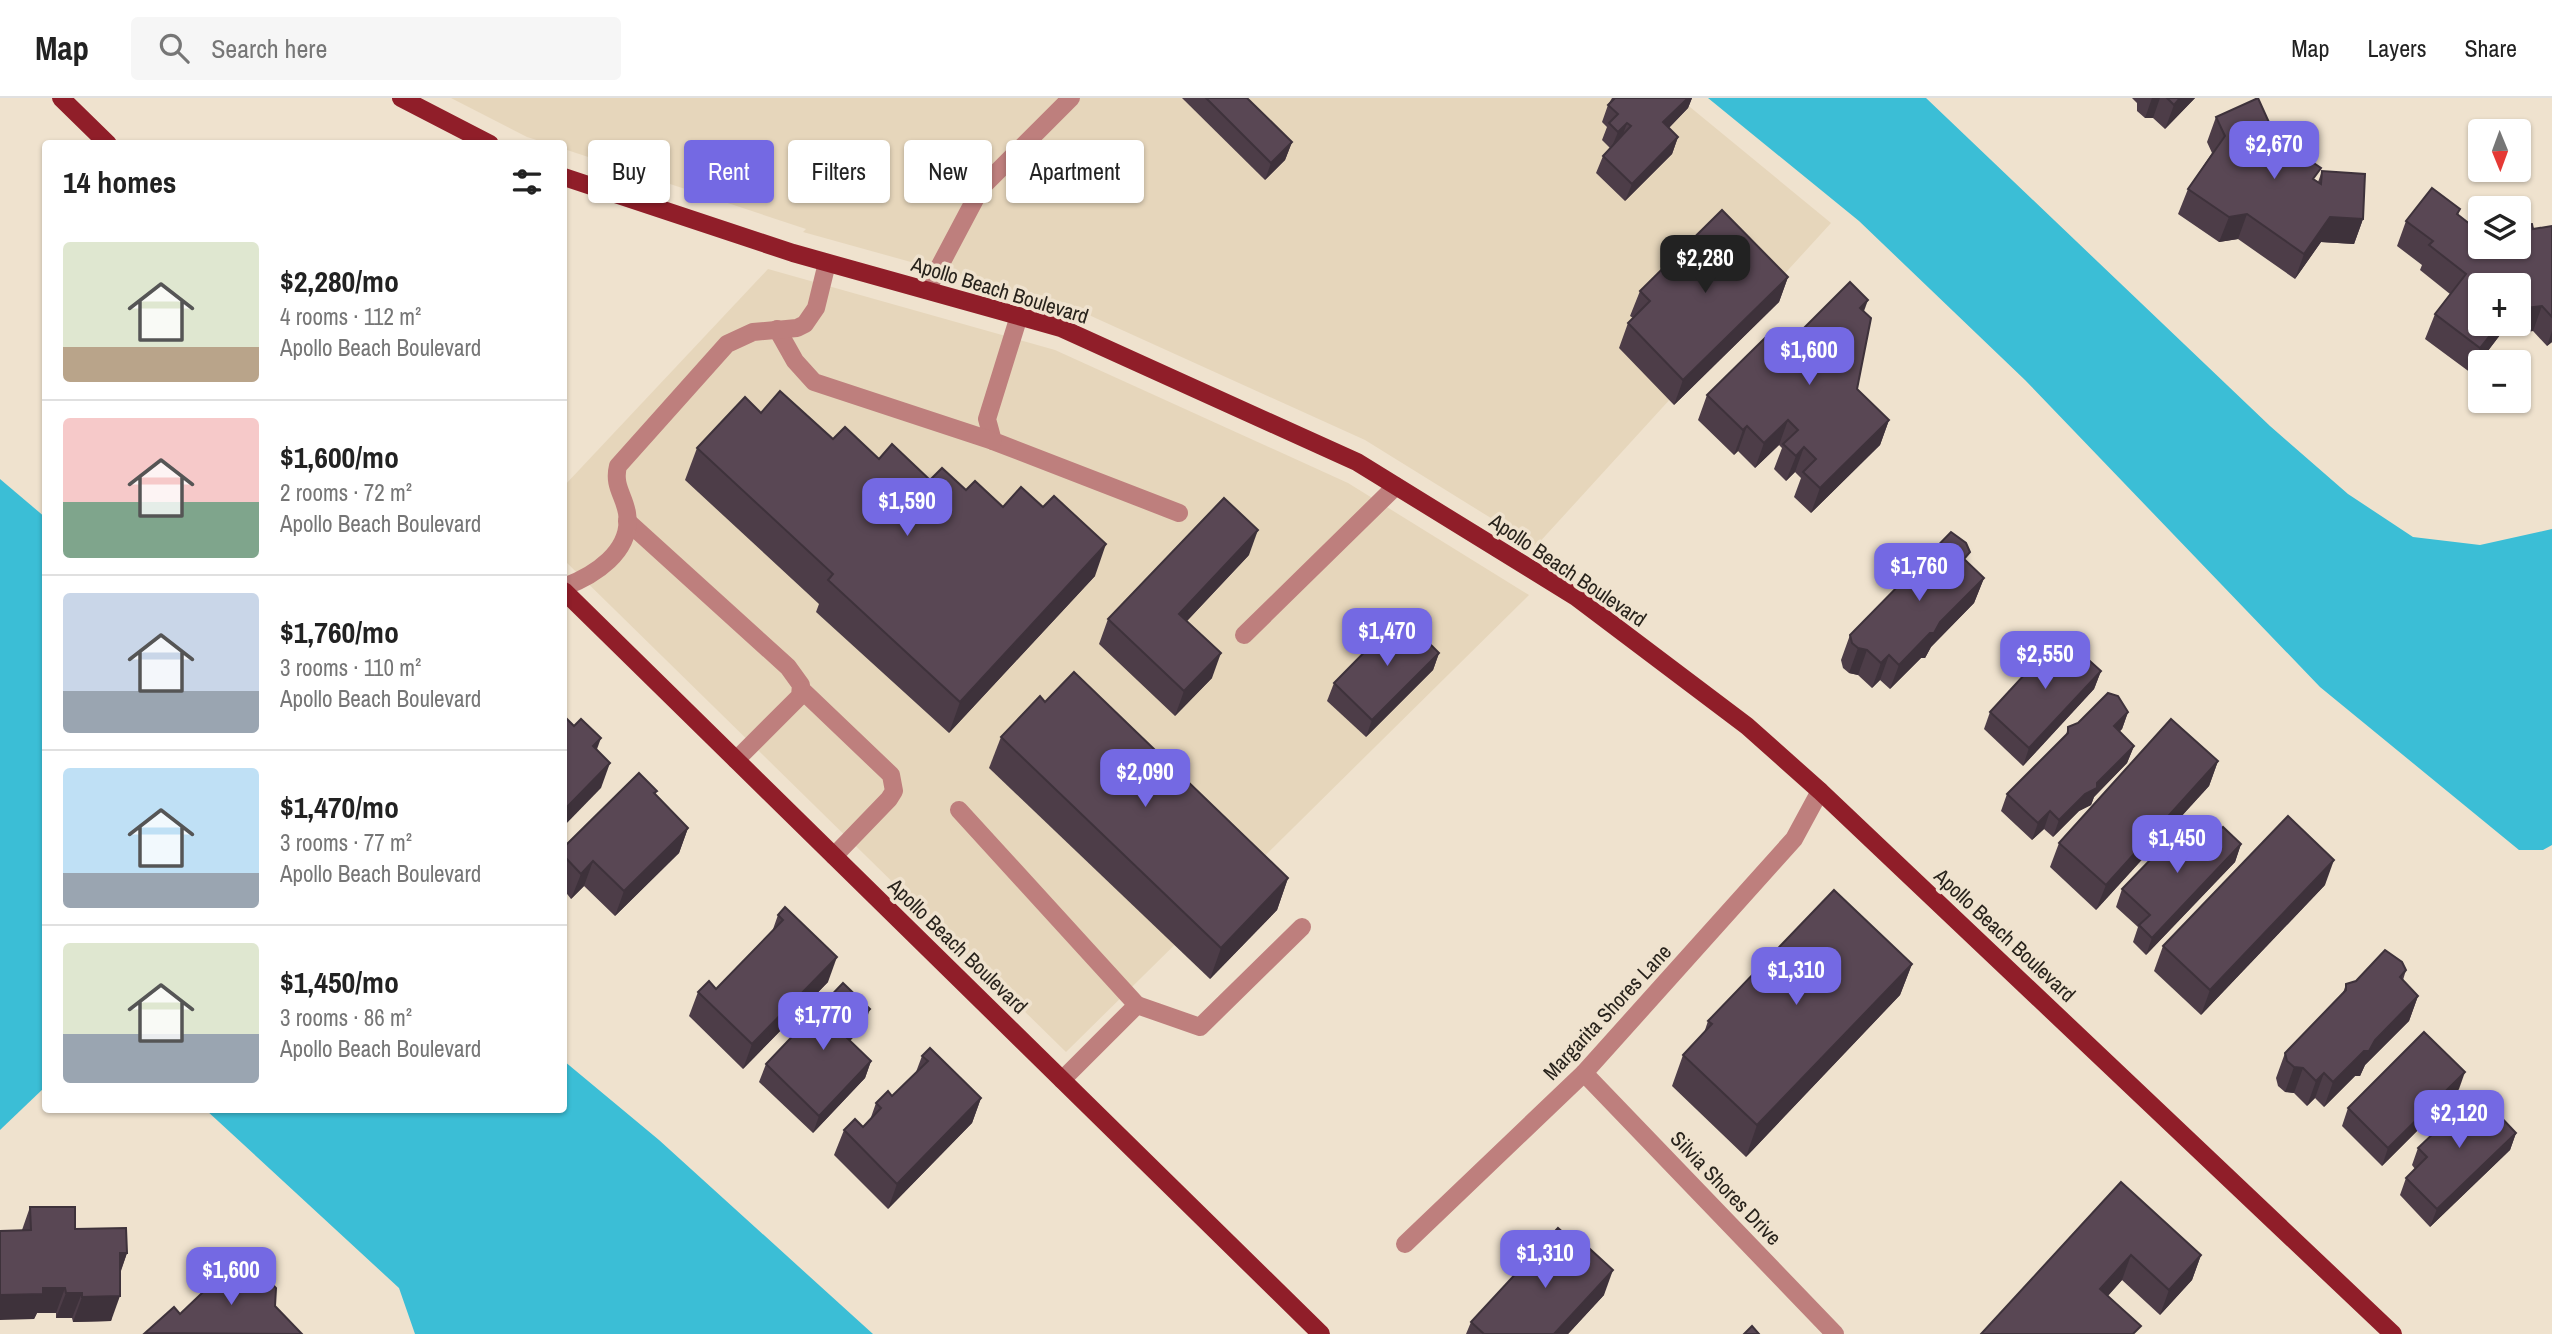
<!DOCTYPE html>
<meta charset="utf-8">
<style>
body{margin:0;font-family:"Archivo Narrow",sans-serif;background:#f6f6f6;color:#222;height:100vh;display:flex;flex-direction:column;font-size:26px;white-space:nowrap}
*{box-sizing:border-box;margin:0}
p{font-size:23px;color:#767676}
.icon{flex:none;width:38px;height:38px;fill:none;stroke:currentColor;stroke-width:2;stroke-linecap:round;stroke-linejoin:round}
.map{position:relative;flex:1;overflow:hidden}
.drawer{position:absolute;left:42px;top:42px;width:525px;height:973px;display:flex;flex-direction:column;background:#fff;border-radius:7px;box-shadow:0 2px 5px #0004}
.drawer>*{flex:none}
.guide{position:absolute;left:588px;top:42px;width:665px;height:63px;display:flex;gap:14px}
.needle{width:46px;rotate:179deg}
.fabs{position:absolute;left:2468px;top:21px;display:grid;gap:14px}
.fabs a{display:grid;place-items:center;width:63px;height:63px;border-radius:7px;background:#fff;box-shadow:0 2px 5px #0004;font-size:35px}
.price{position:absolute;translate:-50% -60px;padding:0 16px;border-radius:14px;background:#7469e3;color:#fff;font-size:23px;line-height:46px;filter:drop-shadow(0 2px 4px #0008)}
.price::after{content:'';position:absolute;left:50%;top:42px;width:21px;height:16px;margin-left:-10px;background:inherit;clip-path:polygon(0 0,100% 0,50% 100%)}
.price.active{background:#222;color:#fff}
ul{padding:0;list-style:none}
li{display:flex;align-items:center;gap:21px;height:175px;padding:0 21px}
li+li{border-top:2px solid #e0e0e0}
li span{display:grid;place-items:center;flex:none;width:196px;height:140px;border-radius:7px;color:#555}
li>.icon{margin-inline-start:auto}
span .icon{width:84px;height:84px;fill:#fffc;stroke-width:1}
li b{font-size:30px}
h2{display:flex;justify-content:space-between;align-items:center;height:84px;padding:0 21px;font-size:30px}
.chip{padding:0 24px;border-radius:7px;background:#fff;box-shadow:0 2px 5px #0004;font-size:24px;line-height:63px}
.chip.active{background:#7469e3;color:#fff}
header{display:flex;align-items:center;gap:42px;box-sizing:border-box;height:98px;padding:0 35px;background:#fff;border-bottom:2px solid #e0e0e0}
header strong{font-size:33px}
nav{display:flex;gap:38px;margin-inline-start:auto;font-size:24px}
.search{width:490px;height:63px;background:#f6f6f6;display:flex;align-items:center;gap:18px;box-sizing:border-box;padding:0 24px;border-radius:7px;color:#767676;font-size:26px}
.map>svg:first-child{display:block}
</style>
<header>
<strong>Map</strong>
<div class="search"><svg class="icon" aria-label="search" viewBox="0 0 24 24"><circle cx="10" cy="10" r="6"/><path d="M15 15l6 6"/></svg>Search here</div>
<nav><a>Map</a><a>Layers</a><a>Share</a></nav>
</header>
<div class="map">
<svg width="2552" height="1236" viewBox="0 0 2552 1236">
<rect width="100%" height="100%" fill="#efe2ce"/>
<g fill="#e6d6bb">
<polygon points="451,0 1679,0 1831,125 1536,448 1365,342 1069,208 803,134 806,131 564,51 564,46 546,45 527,39"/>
<polygon points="768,171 1055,252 1348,385 1529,497 1066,954 564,462 564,388"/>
</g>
<g fill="#3bbed6">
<polygon points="1708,0 1926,0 2270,328 2348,396 2413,439 2480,447 2552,431 2552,747 2543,752 2519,752 2320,589 2025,282 1859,123"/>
<polygon points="0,381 46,420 45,989 0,1032"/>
<polygon points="564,963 659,1042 873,1236 415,1236 399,1190 206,1012 564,1012"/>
</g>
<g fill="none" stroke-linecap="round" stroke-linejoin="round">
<g stroke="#be7f7d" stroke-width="18">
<polyline points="927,192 981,90 1071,0"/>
<polyline points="1019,218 987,321 993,343 1179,415"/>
<polyline points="777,231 795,263 814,284 993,343"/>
<polyline points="627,423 788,569 801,587 800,598 736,662"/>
<path d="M564,489C593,478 633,454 627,415C624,397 613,388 618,368L727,246L753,234L797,230L805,226L816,210L827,165"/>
<polyline points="1244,537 1396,388"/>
<polyline points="802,592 891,677 894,693 889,701 834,758"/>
<polyline points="959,712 1137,907 1062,982"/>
<polyline points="1137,907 1200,929 1302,829"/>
<polyline points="1584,975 1835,1236"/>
<polyline points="1405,1146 1584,975 1794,741 1820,693"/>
</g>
<g stroke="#901e29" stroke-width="18">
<polyline points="61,0 108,46"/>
<polyline points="401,0 490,46"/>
<polyline points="564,79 793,155 1061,230 1357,364 1576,499 1747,628 1820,693 2393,1236"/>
<polyline points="564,493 1321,1236"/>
</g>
</g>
<g fill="#4d3d48">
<polygon points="1182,0 1247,0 1292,44 1285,62 1265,82"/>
<polygon points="1612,0 1692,0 1688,10 1669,30 1678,39 1672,56 1625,103 1596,75 1603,58 1610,50 1602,42 1607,29 1602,24 1608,7"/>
<polygon points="2132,0 2195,0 2165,31 2153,20 2145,20 2137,13 2137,5"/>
<polygon points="2216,19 2277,42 2275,49 2318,84 2322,73 2363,121 2354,146 2321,144 2295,181 2238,141 2219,144 2178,116 2188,91 2212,55 2207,44"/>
<polygon points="2460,111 2458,117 2477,139 2480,149 2533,131 2552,128 2552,244 2547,248 2533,233 2500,237 2471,275 2425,241 2435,216 2450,196 2420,172 2422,167 2397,148 2406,123"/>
<polygon points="1788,179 1779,204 1674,307 1619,250 1628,225 1633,220 1630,218 1640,193"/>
<polygon points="1864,213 1857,291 1889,322 1880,347 1811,415 1794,399 1801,380 1795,374 1786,383 1774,371 1782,350 1779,347 1755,370 1738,353 1734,357 1698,322 1707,297 1786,245 1788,241 1799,235"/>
<polygon points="761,315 833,341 930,382 966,392 1003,409 1095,478 949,635 816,514 819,506 685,382 697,350"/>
<polygon points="1249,457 1187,523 1212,580 1175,618 1099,546 1108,521"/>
<polygon points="1966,464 1984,480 1974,505 1931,549 1925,560 1921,560 1890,591 1880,582 1872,590 1858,577 1849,575 1843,570 1841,562 1850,537"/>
<polygon points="1439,555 1433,572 1366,639 1327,603 1334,585"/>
<polygon points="2101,573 2094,591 2023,668 1984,631 1990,614"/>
<polygon points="1045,604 1288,780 1277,812 1210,881 989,670 1001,639"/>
<polygon points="2128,614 2122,631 2119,634 2134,648 2127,665 2094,699 2091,707 2079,713 2053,739 2044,731 2032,742 2001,713 2007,696 2066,637 2068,629"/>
<polygon points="2218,663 2209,688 2096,812 2050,769 2059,745"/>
<polygon points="657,693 655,697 688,730 679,755 615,818 584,788 571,801 564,792 564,749"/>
<polygon points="2241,746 2235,764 2146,857 2133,844 2138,829 2116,809 2122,791 2205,748"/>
<polygon points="2325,787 2201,917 2154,873 2163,848"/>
<polygon points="785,809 828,884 743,971 689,918 698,894 716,891 772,834 778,817"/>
<polygon points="1912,866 1900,897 1746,1059 1672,988 1683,957 1704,935 1708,923"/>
<polygon points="2406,872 2403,882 2418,898 2409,923 2365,967 2360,978 2355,978 2324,1009 2315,1000 2307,1008 2294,995 2285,994 2278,988 2276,980 2285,955 2343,895 2346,886"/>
<polygon points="864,928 850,943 871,963 865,980 813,1035 759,984 766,966"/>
<polygon points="922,958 981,1000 972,1025 888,1111 834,1057 844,1032 863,1029 870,1022 876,1005 892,998 916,974"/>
<polygon points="2459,991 2382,1068 2342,1028 2348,1010"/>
<polygon points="2516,1035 2510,1052 2430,1129 2400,1097 2406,1080 2415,1071 2412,1067 2418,1050"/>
<polygon points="2121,1084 2201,1157 2192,1182 2160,1217 2122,1182 2108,1198 1981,1236"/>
<polygon points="30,1109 127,1155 120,1176 111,1223 73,1224 72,1220 56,1220 56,1215 37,1215 34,1221 22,1132"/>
<polygon points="1575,1145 1604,1197 1568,1236 1466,1236 1471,1224"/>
</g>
<g fill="#3e323b">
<polygon points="1688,0 1692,0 1688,10 1657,42 1663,24"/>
<polygon points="2152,0 2160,0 2153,20 2145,20"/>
<polygon points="2180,0 2195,0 2165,31 2174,7"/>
<polygon points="1627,25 1621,42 1611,51 1618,34"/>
<polygon points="1678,39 1672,56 1625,103 1632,86"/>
<polygon points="2277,42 2268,67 2265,48"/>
<polygon points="1292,44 1285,62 1265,82 1271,65"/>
<polygon points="2247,116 2238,141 2219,144 2229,119"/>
<polygon points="2330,119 2363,121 2354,146 2321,144 2295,181 2304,156"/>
<polygon points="1788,179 1779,204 1674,307 1683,282"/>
<polygon points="1868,202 1859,227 1860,210"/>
<polygon points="2542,208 2533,233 2500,237 2471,275 2480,250 2499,226 2518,226 2518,211"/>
<polygon points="2552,233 2552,244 2547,248"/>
<polygon points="1788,322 1779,347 1755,370 1764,345"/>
<polygon points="1889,322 1880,347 1811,415 1820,390"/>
<polygon points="1747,328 1738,353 1734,357 1743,332"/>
<polygon points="1804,349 1795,374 1786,383 1796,358"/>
<polygon points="1258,432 1249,457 1170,541 1179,516"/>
<polygon points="1106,446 1095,478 949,635 960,604"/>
<polygon points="1984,480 1974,505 1931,549 1925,560 1921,560 1890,591 1899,567"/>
<polygon points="1858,550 1867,552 1858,577 1849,575"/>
<polygon points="1221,555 1212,580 1175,618 1184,593"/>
<polygon points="1439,555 1433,572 1366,639 1372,622"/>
<polygon points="1889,557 1880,582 1872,590 1881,565"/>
<polygon points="2101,573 2094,591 2023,668 2029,650"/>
<polygon points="2128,614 2122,631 2107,645 2114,628"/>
<polygon points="601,640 592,665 593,648"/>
<polygon points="2134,648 2127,665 2094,699 2091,707 2079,713 2053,739 2059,722"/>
<polygon points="2218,663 2209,688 2096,812 2106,787"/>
<polygon points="610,665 601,690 564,728 564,712"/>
<polygon points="2050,713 2044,731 2032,742 2038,725"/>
<polygon points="688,730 679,755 615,818 624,793"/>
<polygon points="2241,746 2235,764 2146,857 2152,840"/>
<polygon points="2334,762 2325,787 2201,917 2210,892"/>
<polygon points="593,763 584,788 571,801 581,776"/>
<polygon points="1288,780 1277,812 1210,881 1221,850"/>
<polygon points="837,859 828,884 743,971 752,946"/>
<polygon points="1912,866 1900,897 1746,1059 1757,1027"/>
<polygon points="2418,898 2409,923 2365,967 2360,978 2355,978 2324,1009 2333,984"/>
<polygon points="870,911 864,928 838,955 844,937"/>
<polygon points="871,963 865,980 813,1035 819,1018"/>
<polygon points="2294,969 2303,970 2294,995 2285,994"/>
<polygon points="2465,974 2459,991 2382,1068 2388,1050"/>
<polygon points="2324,975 2315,1000 2307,1008 2316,983"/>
<polygon points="981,1000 972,1025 888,1111 897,1086"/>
<polygon points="2516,1035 2510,1052 2430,1129 2437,1111"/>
<polygon points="120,1155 127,1155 118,1180"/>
<polygon points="2131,1157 2122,1182 2091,1216 2100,1191"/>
<polygon points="2201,1157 2192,1182 2160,1217 2169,1192"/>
<polygon points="1613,1172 1604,1197 1568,1236 1554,1236"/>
<polygon points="43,1190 65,1190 56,1215 37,1215 34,1221 0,1222 0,1197"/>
<polygon points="66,1195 82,1195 72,1220 56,1220"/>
<polygon points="120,1198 111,1223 73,1224 82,1199"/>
</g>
<g fill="#594754" stroke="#3e323b" stroke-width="2">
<polygon points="1206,0 1247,0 1292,44 1271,65"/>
<polygon points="1615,0 1688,0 1663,24 1678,39 1632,86 1603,58 1631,28 1627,25 1618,34 1609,25 1618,16 1608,7"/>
<polygon points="2167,0 2180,0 2174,7"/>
<polygon points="2258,0 2277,42 2265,48 2272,53 2280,42 2321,70 2313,81 2321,86 2322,73 2365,76 2363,121 2330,119 2304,156 2247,116 2229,119 2188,91 2225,38 2216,19"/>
<polygon points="2432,90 2460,111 2457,116 2475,130 2477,139 2480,138 2480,149 2518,149 2518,127 2532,126 2533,131 2552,128 2552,219 2542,208 2518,211 2518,187 2480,187 2480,226 2499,226 2480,250 2435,216 2466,176 2429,147 2433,143 2406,123"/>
<polygon points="1722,112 1788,179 1683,282 1628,225 1650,203 1640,193"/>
<polygon points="1850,184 1868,202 1860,210 1871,220 1857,291 1889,322 1820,390 1803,374 1816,361 1804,349 1796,358 1783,346 1798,332 1788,322 1764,345 1747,328 1743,332 1707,297 1772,233 1788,246 1788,241 1794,234 1799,235"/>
<polygon points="780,293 833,341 845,329 879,361 892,346 930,382 942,370 966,392 975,383 1003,409 1021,389 1043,409 1054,398 1106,446 960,604 828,482 833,476 697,350 745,299 761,315"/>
<polygon points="1224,400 1258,432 1179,516 1221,555 1184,593 1108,521"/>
<polygon points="1951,434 1966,445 1970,454 1964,461 1984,480 1940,524 1934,535 1930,535 1899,567 1889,557 1881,565 1867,552 1858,550 1852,545 1850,537 1912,474 1915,465 1921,465"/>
<polygon points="1401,517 1439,555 1372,622 1334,585"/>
<polygon points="2061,537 2101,573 2029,650 1990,614"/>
<polygon points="1074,574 1288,780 1221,850 1001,639 1040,598 1045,604"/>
<polygon points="2108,595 2118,598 2128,614 2114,628 2134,648 2097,685 2097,690 2085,696 2059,722 2050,713 2038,725 2007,696 2068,635 2068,629 2078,625"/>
<polygon points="564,618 574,628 581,621 601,640 593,648 610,665 564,712"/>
<polygon points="2171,621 2218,663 2106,787 2059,745"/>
<polygon points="639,675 657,693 654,695 688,730 624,793 593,763 581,776 564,758 564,749"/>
<polygon points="2288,718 2334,762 2210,892 2163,848"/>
<polygon points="2184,727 2205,748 2223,729 2241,746 2152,840 2139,827 2150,817 2122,791"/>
<polygon points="1834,792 1912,866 1757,1027 1683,957 1712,926 1708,923"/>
<polygon points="785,809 837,859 752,946 698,894 709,883 716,891 783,822 778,817"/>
<polygon points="2385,852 2402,864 2406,872 2400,879 2418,898 2375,942 2369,953 2364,953 2333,984 2324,975 2316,983 2303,970 2294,969 2287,963 2285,955 2346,892 2346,886 2356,883"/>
<polygon points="843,885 870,911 844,937 871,963 819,1018 766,966"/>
<polygon points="2424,934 2465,974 2388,1050 2348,1010"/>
<polygon points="930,950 981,1000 897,1086 844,1032 855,1021 863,1029 881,1010 876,1005 888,993 892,998 928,963 922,958"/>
<polygon points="2477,994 2516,1035 2437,1111 2406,1080 2427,1059 2418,1050"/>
<polygon points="2121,1084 2201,1157 2169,1192 2131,1157 2100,1191 2141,1228 2133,1236 1981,1236"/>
<polygon points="30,1109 75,1109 75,1131 126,1130 127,1155 120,1155 120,1198 82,1199 82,1195 66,1195 65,1190 43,1190 43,1196 0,1197 0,1133 31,1132"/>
<polygon points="1558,1130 1575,1145 1579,1141 1613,1172 1554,1236 1484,1236 1471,1224"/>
<polygon points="244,1155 276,1190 275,1208 302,1236 145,1235 174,1209 180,1216"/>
<polygon points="1752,1228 1759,1236 1744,1236"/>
</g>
<g text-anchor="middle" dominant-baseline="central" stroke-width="7" stroke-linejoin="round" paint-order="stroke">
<g font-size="21" fill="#28231c" stroke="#efe2ce">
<text transform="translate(1000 192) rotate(17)">Apollo Beach Boulevard</text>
<text transform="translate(1568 472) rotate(34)">Apollo Beach Boulevard</text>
<text transform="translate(2005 837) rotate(43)">Apollo Beach Boulevard</text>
<text transform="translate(958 848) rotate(44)">Apollo Beach Boulevard</text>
<text transform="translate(1607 914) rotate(-47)">Margarita Shores Lane</text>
<text transform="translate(1726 1090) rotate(46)">Silvia Shores Drive</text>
</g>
</g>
</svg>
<div class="fabs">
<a><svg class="needle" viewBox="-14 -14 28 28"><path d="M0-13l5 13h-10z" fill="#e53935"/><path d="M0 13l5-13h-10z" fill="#767676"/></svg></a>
<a><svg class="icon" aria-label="layers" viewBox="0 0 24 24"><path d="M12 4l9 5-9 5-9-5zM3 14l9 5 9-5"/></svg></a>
<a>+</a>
<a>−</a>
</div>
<b class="price" style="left:2274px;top:83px">$2,670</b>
<b class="price active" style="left:1705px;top:197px">$2,280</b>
<b class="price" style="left:1809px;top:289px">$1,600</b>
<b class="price" style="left:907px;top:440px">$1,590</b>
<b class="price" style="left:1919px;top:505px">$1,760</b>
<b class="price" style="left:1387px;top:570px">$1,470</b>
<b class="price" style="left:2045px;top:593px">$2,550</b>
<b class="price" style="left:1145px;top:711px">$2,090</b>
<b class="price" style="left:2177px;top:777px">$1,450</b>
<b class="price" style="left:1796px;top:909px">$1,310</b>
<b class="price" style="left:823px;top:954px">$1,770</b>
<b class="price" style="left:2459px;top:1052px">$2,120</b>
<b class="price" style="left:1545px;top:1192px">$1,310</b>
<b class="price" style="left:231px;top:1209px">$1,600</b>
<div class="guide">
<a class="chip">Buy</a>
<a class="chip active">Rent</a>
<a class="chip">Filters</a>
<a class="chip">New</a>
<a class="chip">Apartment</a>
</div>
<section class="drawer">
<h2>14 homes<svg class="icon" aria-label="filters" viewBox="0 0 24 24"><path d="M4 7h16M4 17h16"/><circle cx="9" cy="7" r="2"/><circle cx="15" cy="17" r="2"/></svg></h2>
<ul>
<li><span style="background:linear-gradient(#dfe7d0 75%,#b9a48a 0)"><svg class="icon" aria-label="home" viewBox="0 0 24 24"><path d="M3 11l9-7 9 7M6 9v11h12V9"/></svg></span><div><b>$2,280/mo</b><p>4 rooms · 112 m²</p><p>Apollo Beach Boulevard</p></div></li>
<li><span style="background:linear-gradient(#f6c9c9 60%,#7fa58c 0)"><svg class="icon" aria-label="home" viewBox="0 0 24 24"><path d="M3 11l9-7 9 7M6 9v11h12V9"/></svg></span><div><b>$1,600/mo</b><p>2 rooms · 72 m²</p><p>Apollo Beach Boulevard</p></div></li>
<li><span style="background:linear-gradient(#c9d6e8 70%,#9aa5b1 0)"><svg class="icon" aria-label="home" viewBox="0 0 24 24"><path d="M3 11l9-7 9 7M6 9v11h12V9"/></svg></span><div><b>$1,760/mo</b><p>3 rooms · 110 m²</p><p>Apollo Beach Boulevard</p></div></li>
<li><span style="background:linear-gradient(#bfe0f5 75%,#9aa5b1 0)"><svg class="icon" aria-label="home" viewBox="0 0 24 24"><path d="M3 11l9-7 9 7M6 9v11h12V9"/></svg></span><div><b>$1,470/mo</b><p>3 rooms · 77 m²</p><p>Apollo Beach Boulevard</p></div></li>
<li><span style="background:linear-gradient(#dfe7d0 65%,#9aa5b1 0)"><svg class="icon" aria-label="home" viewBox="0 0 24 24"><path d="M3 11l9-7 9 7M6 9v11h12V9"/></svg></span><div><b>$1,450/mo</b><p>3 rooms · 86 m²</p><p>Apollo Beach Boulevard</p></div></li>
</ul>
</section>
</div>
